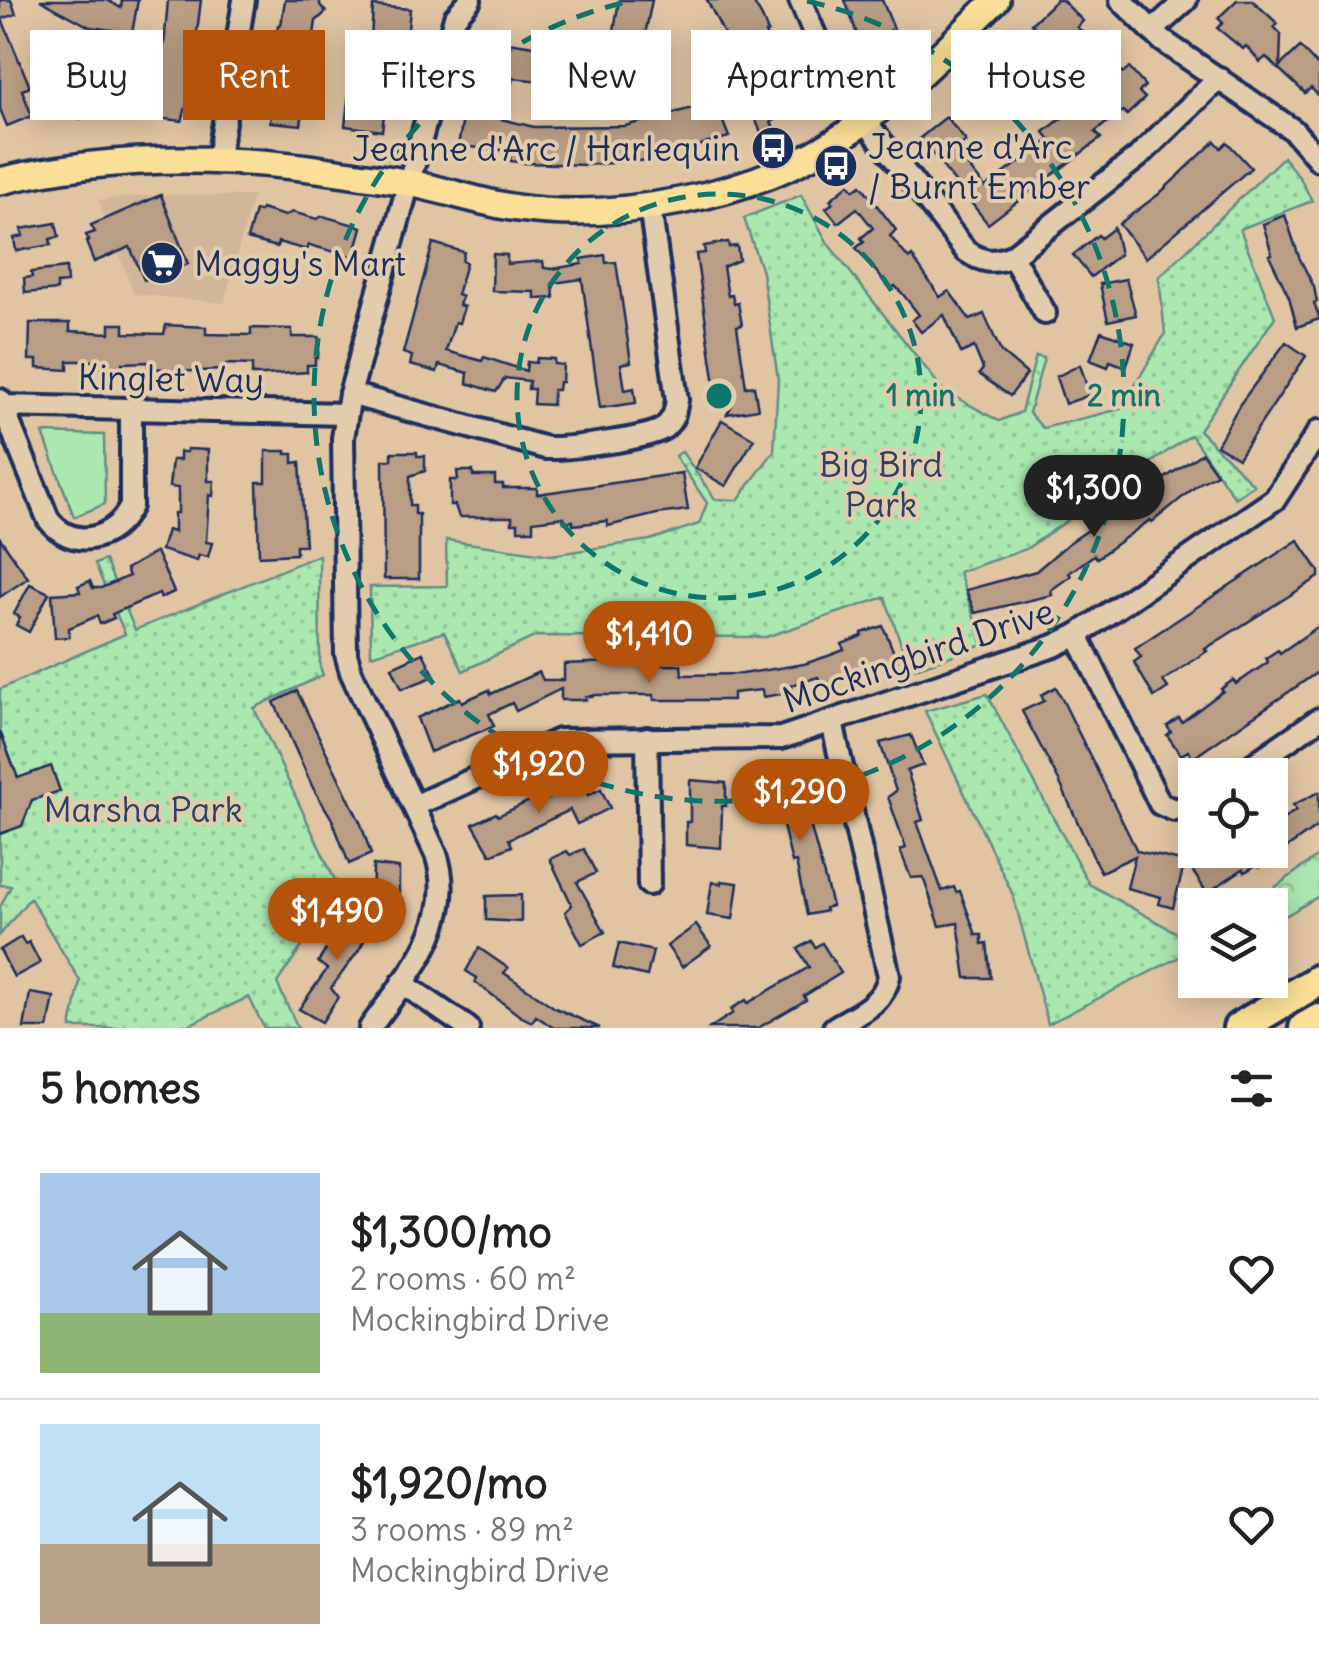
<!DOCTYPE html>
<meta charset="utf-8">
<style>
body{margin:0;font-family:Delius,sans-serif;background:#f6f6f6;color:#222;height:100vh;display:flex;flex-direction:column;font-size:38px;white-space:nowrap}
*{box-sizing:border-box;margin:0}
p{font-size:32px;color:#767676}
.icon{flex:none;width:55px;height:55px;fill:none;stroke:currentColor;stroke-width:2;stroke-linecap:round;stroke-linejoin:round}
.map{position:relative;height:1028px;overflow:hidden}
.side{display:flex;flex-direction:column;background:#fff;flex:1}
.side>*{flex:none}
.banner{position:absolute;left:30px;top:30px;width:1260px;height:90px;display:flex;gap:20px}
.tools{position:absolute;left:1178px;top:758px;display:grid;gap:20px}
.tools a{display:grid;place-items:center;width:110px;height:110px;border-radius:0px;background:#fff;box-shadow:0 5px 25px #0003;font-size:50px}
.price{position:absolute;translate:-50% -85px;padding:0 22px;border-radius:35px;background:#b45309;color:#fff;font-size:32px;line-height:65px;filter:drop-shadow(0 2px 5px #0008)}
.price::after{content:'';position:absolute;left:50%;top:60px;width:30px;height:22px;margin-left:-15px;background:inherit;clip-path:polygon(0 0,100% 0,50% 100%)}
.price.active{background:#222;color:#fff}
ul{padding:0;list-style:none}
li{display:flex;align-items:center;gap:30px;height:250px;padding:0 40px}
li+li{border-top:2px solid #e0e0e0}
li span{display:grid;place-items:center;flex:none;width:280px;height:200px;border-radius:0px;color:#555}
li>.icon{margin-inline-start:auto}
span .icon{width:120px;height:120px;fill:#fffc;stroke-width:1}
li b{font-size:42px}
h2{display:flex;justify-content:space-between;align-items:center;height:120px;padding:0 40px;font-size:42px}
.pill{padding:0 35px;border-radius:0px;background:#fff;box-shadow:0 5px 25px #0003;font-size:35px;line-height:90px}
.pill.active{background:#b45309;color:#fff}
.map>svg:first-child{display:block}
</style>
<div class="map">
<svg width="1319" height="1028" viewBox="0 0 1319 1028">
<defs>
<pattern id="forest-crowns" width="20" height="18" patternUnits="userSpaceOnUse" patternTransform="scale(2.5)"><rect width="20" height="18" fill="#aae8b0"/><path d="M2 6a3 3 0 1 1 6 0M12 15a3 3 0 1 1 6 0" fill="none" stroke="#92c79a"/></pattern>
<pattern id="park-dots" width="8" height="8" patternUnits="userSpaceOnUse" patternTransform="scale(2.5)"><rect width="8" height="8" fill="#aae8b0"/><path d="M2 2h.1M6 6h.1" fill="none" stroke="#92c79a" stroke-width="1.8" stroke-linecap="round"/></pattern>
</defs>
<rect width="100%" height="100%" fill="#e1c5a3"/>
<filter id="ink" filterUnits="userSpaceOnUse"><feTurbulence type="fractalNoise" baseFrequency=".01" numOctaves="2"/><feDisplacementMap in="SourceGraphic" scale="20" xChannelSelector="R" yChannelSelector="G"/><feConvolveMatrix kernelMatrix="1 2 1 2 8 2 1 2 1" color-interpolation-filters="sRGB"/></filter>
<g filter="url(#ink)">
<polygon fill="#d1b699" points="163,195 253,196 224,303 134,294 98,200"/>
<polygon fill="#aae8b0" stroke="#628c87" stroke-width="2.5" points="43,433 104,435 105,504 74,517"/>
<polygon fill="url(#forest-crowns)" stroke="#628c87" stroke-width="2.5" points="1319,855 1319,896 1270,925 1270,905 1251,905"/>
<g fill="url(#park-dots)" stroke="#628c87" stroke-width="2.5">
<polygon points="1283,157 1300,178 1312,201 1240,229 1275,317 1199,430 1254,485 1235,498 1191,435 1026,549 959,572 983,645 910,670 885,597 766,637 536,636 463,671 444,632 371,655 370,587 447,586 446,540 551,555 650,540 699,524 707,503 675,456 682,452 715,499 738,500 774,451 778,379 762,272 744,218 801,195 829,245 943,390 999,421 1021,412 1036,356 1044,358 1029,413 1043,428 1121,409 1165,334 1159,277"/>
<polygon points="319,555 320,667 323,675 254,708 340,891 277,983 298,1028 264,1028 249,997 182,1028 71,1028 80,981 30,898 0,935 0,907 11,886 0,885 0,689 125,634 95,564 105,560 135,630"/>
<polygon points="987,694 1089,884 1195,943 1195,949 1048,1024 1013,895 925,711"/>
</g>
<g fill="#ba9d85" stroke="#1b2f5e" stroke-width="2.5">
<polygon points="0,0 11,0 16,14 2,19 30,87 22,90 32,116 7,126 0,109"/>
<polygon points="40,0 107,0 121,8 122,0 138,0 132,33 90,27"/>
<polygon points="168,0 201,0 189,97 182,121 147,117 153,77 157,77 159,46 164,46"/>
<polygon points="285,0 320,0 320,5 326,12 316,21 301,125 270,122 271,114 265,114 278,25 281,25"/>
<polygon points="619,0 652,0 643,45 618,41 632,62 614,74 576,85 513,78 512,83 504,87 501,119 534,127 625,126 715,102 729,137 650,160 586,165 525,163 510,161 511,151 458,146 465,108 470,108 473,100 482,46 489,47 489,39 572,52 595,44 614,31"/>
<polygon points="707,0 752,0 762,17 768,32 765,33 780,70 784,68 793,88 784,93 792,112 771,122 774,128 762,134 751,110 760,106"/>
<polygon points="845,0 882,0 896,34 862,48"/>
<polygon points="1056,0 1062,0 1083,21 1077,27 1123,73 1129,68 1145,86 1139,92 1145,98 1127,115 1123,111 1115,116 1095,132 1101,138 988,224 920,138 946,117 966,141 955,150 985,187 1050,140 1044,132 1097,91 1067,60 1072,55 1051,34 1046,38 1031,24"/>
<polygon points="1237,0 1252,0 1278,24 1274,27 1281,34 1280,66 1300,47 1319,67 1319,96 1311,88 1305,93 1266,57 1260,62 1246,46 1243,49 1217,28 1223,23 1218,18"/>
<polygon points="373,6 410,9 406,49 400,48 398,72 393,71 391,98 386,98 382,131 345,126 350,84 361,85 364,57 370,58"/>
<polygon points="1019,55 1032,65 986,109 969,92 996,65 1002,72"/>
<polygon points="101,71 125,75 119,116 97,113 80,119 68,87 72,86 71,83"/>
<polygon points="1215,141 1221,148 1227,142 1251,168 1146,258 1119,224 1159,194"/>
<polygon points="849,184 854,190 861,185 896,230 890,236 909,259 912,256 940,297 949,291 970,320 984,314 1001,352 1027,374 1010,396 979,374 983,369 974,347 961,353 944,315 921,332 912,320 919,315 902,293 895,286 891,289 856,248 864,242 861,238 873,228 857,208 838,223 826,208 833,203 830,200"/>
<polygon points="161,195 188,264 144,280 130,247 94,262 86,242 89,241 86,235 95,232 91,225"/>
<polygon points="261,209 285,216 292,212 317,219 323,216 362,227 354,257 309,245 307,250 278,242 277,247 247,239 255,211 260,212"/>
<polygon points="1285,215 1299,257 1314,287 1317,302 1314,304 1319,316 1319,319 1297,327 1289,297 1269,255 1272,254 1263,224"/>
<polygon points="56,223 59,237 50,239 51,245 16,251 14,238 23,236 21,229"/>
<polygon points="1114,228 1120,254 1091,277 1073,255 1098,235 1101,238"/>
<polygon points="728,242 729,247 737,246 739,260 723,267 728,296 732,295 734,304 738,303 742,325 737,326 746,387 754,386 758,409 727,414 732,405 718,406 696,254 705,253 704,246"/>
<polygon points="433,243 464,252 462,261 466,263 457,295 462,297 459,305 464,307 459,323 455,322 446,351 482,361 484,357 526,371 527,362 536,363 537,358 554,359 554,364 563,365 562,382 559,382 558,390 553,390 552,405 533,404 534,389 528,389 529,381 505,378 496,392 467,383 468,373 439,365 437,372 410,365 412,356 403,353"/>
<polygon points="493,254 507,255 507,264 543,261 544,268 552,269 582,264 581,259 605,255 606,263 616,262 631,362 621,364 625,390 634,388 636,403 600,408 582,279 553,283 554,298 535,299 535,292 492,291"/>
<polygon points="66,268 67,283 57,284 57,290 25,293 24,278 32,277 31,272"/>
<polygon points="1126,279 1136,315 1108,321 1100,284"/>
<polygon points="30,323 70,323 70,331 110,333 110,324 124,324 124,333 164,334 166,325 206,327 206,334 251,335 251,328 292,329 292,337 319,337 318,358 315,358 315,365 307,365 307,372 265,375 252,375 252,365 226,364 226,370 163,372 163,369 148,368 148,362 122,363 122,371 94,367 94,361 68,361 68,370 37,368 37,360 29,360"/>
<polygon points="1101,331 1134,343 1126,367 1110,361 1108,367 1090,360"/>
<polygon points="1286,342 1306,356 1238,458 1217,445 1240,404"/>
<polygon points="1080,365 1090,395 1065,404 1056,377"/>
<polygon points="722,420 754,439 726,486 695,468"/>
<polygon points="187,449 208,450 208,481 214,481 213,496 209,495 206,542 212,543 208,557 199,555 197,561 161,550 167,530 174,532 174,513 178,513 178,488 169,487 172,460 180,460 180,452 187,452"/>
<polygon points="266,451 286,451 286,454 293,454 293,463 300,462 305,545 296,545 296,554 259,556 257,482 266,482"/>
<polygon points="392,452 417,452 417,456 425,456 425,471 410,476 410,505 415,505 415,514 419,514 419,579 384,579 383,460 392,460"/>
<polygon points="1202,453 1217,474 1200,483 1152,522 1150,520 1097,558 1094,555 1069,573 1071,576 1051,590 1052,595 975,613 966,590 1036,571 1069,543"/>
<polygon points="457,471 473,471 473,476 495,476 495,484 503,484 503,488 537,488 537,494 682,473 688,510 657,514 608,526 607,521 573,525 573,521 564,522 564,517 533,521 533,530 518,530 518,523 512,523 512,517 459,517 455,505 450,505 450,480 458,480"/>
<polygon points="0,538 28,578 0,597"/>
<polygon points="1298,540 1319,571 1319,577 1205,649 1207,651 1163,681 1168,688 1154,697 1134,662 1141,657 1135,648"/>
<polygon points="156,552 174,592 161,598 159,594 142,601 112,614 114,618 100,624 97,616 69,628 69,637 55,638 52,594 80,592 78,586 90,581 93,588 101,588 129,576 126,569"/>
<polygon points="30,584 49,593 29,632 16,625 20,617 14,614"/>
<polygon points="883,626 897,660 822,685 818,677 792,685 793,692 763,697 762,690 733,693 733,700 654,700 654,695 596,695 586,697 586,700 561,700 561,689 516,711 512,703 489,714 494,726 430,752 417,718 460,698 462,702 489,690 491,694 539,672 543,680 564,680 564,664 637,661 637,665 681,665 682,675 742,674 804,664 828,656 844,650 842,644 862,636 862,633"/>
<polygon points="1319,626 1319,671 1193,758 1188,751 1181,755 1167,735 1171,732 1167,726 1179,718 1182,722 1223,691 1221,689 1233,680 1236,684 1268,662 1266,658 1278,650 1280,653"/>
<polygon points="423,653 435,676 402,689 392,667"/>
<polygon points="1056,687 1137,851 1185,862 1173,908 1159,904 1161,897 1127,888 1135,856 1101,872 1096,863 1060,783 1022,711 1044,701 1041,695"/>
<polygon points="297,691 361,824 371,854 349,864 332,819 313,788 274,702"/>
<polygon points="0,731 18,778 51,766 60,791 32,800 22,826 0,834"/>
<polygon points="911,735 923,765 907,771 923,820 917,822 942,891 954,887 956,892 960,891 976,935 982,935 982,944 987,943 991,978 966,978 958,923 940,926 923,877 911,878 900,850 906,848 888,797 896,791 880,743"/>
<polygon points="690,780 726,783 726,806 722,806 721,848 686,845 686,822 690,822"/>
<polygon points="582,782 588,795 601,789 610,808 577,824 570,810 509,839 512,846 491,855 473,824 496,813 498,816 542,795 545,800"/>
<polygon points="799,783 832,906 825,908 826,911 807,915 796,862 792,863 780,813 769,815 763,789"/>
<polygon points="1319,792 1319,825 1260,867 1258,864 1245,872 1243,869 1207,893 1186,861 1202,850 1212,861 1228,850 1270,850 1270,829 1296,810 1293,805"/>
<polygon points="584,849 596,873 577,882 605,932 582,944 565,912 572,905 550,859 567,851 570,855"/>
<polygon points="373,865 399,868 399,899 383,901 372,918"/>
<polygon points="721,881 738,883 733,919 707,915 712,882 721,884"/>
<polygon points="521,895 521,922 486,920 486,896"/>
<polygon points="353,908 374,922 359,950 331,988 338,997 322,1022 299,1009 327,969 318,962"/>
<polygon points="696,925 711,946 682,967 667,946"/>
<polygon points="21,937 25,944 29,942 40,963 14,977 0,950"/>
<polygon points="811,941 815,947 822,943 841,973 804,996 806,1000 758,1028 710,1028 733,1013 731,1009 746,1000 748,1003 809,967 798,949"/>
<polygon points="619,943 653,951 647,976 613,968"/>
<polygon points="479,948 508,968 504,973 555,1008 600,1028 554,1028 536,1016 532,1022 520,1016 475,982 477,978 466,971"/>
<polygon points="30,993 54,997 48,1028 24,1028"/>
</g>
<g fill="none" stroke-linecap="round" stroke-linejoin="round">
<g stroke="#1b2f5e" stroke-width="28">
<g id="minor">
<path d="M800,0L827,63L846,96L966,251C982,262 993,264 1012,256L1138,157L1219,78"/>
<polyline points="1121,0 1163,41 1293,130 1319,160"/>
<polyline points="1152,31 1186,0"/>
<polyline points="218,159 244,0"/>
<polyline points="1012,256 1045,313"/>
<path d="M350,394L546,448C566,449 650,439 664,428C674,419 675,412 677,400L650,206"/>
<path d="M0,400L48,519C72,551 114,541 131,506V410"/>
<polyline points="2,406 346,414"/>
<polyline points="1077,635 1160,804 1174,810 1195,804"/>
<path d="M832,722L889,976C884,1004 857,1014 834,1028"/>
<polyline points="647,738 649,884"/>
<polyline points="1238,775 1319,719"/>
<polyline points="414,806 559,740 781,738 1054,646 1077,635 1275,499 1319,431"/>
<polyline points="402,983 468,1028"/>
<path d="M370,1028C407,976 459,922 436,854L351,672L346,654L343,438L350,394L455,17L470,0"/>
</g>
</g>
<g stroke="#1b2f5e" stroke-width="32">
<path id="major" d="M0,181C109,155 221,155 331,171C359,175 387,178 414,184C448,191 482,203 517,208C615,222 747,197 831,144C893,105 944,51 996,0"/>
</g>
<g stroke="#1b2f5e" stroke-width="38">
<g id="highway">
<polyline points="1239,1028 1319,980"/>
<polyline points="1305,1028 1319,1020"/>
</g>
</g>
<use href="#minor" stroke="#e3ccac" stroke-width="20"/>
<use href="#major" stroke="#fbdf96" stroke-width="25"/>
<use href="#highway" stroke="#fbdf96" stroke-width="30"/>
</g>
</g>
<g fill="none" stroke="#0f766e" stroke-width="5" stroke-dasharray="18 12">
<circle cx="719" cy="396" r="202"/>
<path d="M807 1A405 405 0 1 1 631 1"/>
</g>
<defs>
<g id="bus-disc" transform="scale(2.25)"><circle r="9.5" fill="#1b2f5e" stroke="#e3ccac"/><path d="M-5-6H5V4H4V6H2V4H-2V6H-4V4H-5ZM-3.5-4V0h7V-4ZM-3.5 1.2v1.5H-2V1.2ZM2 1.2v1.5H3.5V1.2Z" fill="#fff"/></g>
<g id="supermarket-disc" transform="scale(2.25)"><circle r="9.5" fill="#1b2f5e" stroke="#e3ccac"/><path d="M-6-5.5h2.5l.6 2H6L4.5 2H-2.5L-4.4-4H-6ZM-1.5 3.2a1.3 1.3 0 1 0 .1 0ZM3 3.2a1.3 1.3 0 1 0 .1 0Z" fill="#fff"/></g>
</defs>
<g fill-rule="evenodd">
<use href="#bus-disc" x="773" y="148"/>
<use href="#bus-disc" x="836" y="166"/>
<use href="#supermarket-disc" x="162" y="263"/>
</g>
<g text-anchor="middle" dominant-baseline="central" stroke-width="8" stroke-linejoin="round" paint-order="stroke">
<g font-size="35" fill="#1b2f5e" stroke="#e3ccac" text-anchor="start">
<text x="868" y="146">Jeanne d'Arc<tspan x="868" dy="40">/ Burnt Ember</tspan></text>
<text x="740" y="148" text-anchor="end">Jeanne d'Arc / Harlequin</text>
<text x="194" y="263">Maggy's Mart</text>
</g>
<g font-size="35" fill="#1b2f5e" stroke="#e3ccac">
<text transform="translate(171 378) rotate(1)">Kinglet Way</text>
<text transform="translate(918 655) rotate(-19)">Mockingbird Drive</text>
</g>
<g font-size="35" fill="#294266" stroke="#e3ccac">
<text x="881" y="464">Big Bird<tspan x="881" dy="40">Park</tspan></text>
<text x="143" y="809">Marsha Park</text>
</g>
</g>
<circle cx="719" cy="396" r="15" fill="#0f766e" stroke="#e3ccac" stroke-width="5"/>
<g font-size="30" text-anchor="middle" font-weight="bold" fill="#0f766e" stroke="#e3ccac" stroke-width="8" stroke-linejoin="round" paint-order="stroke">
<text x="921" y="406">1 min</text>
<text x="1124" y="406">2 min</text>
</g>
</svg>
<div class="tools">
<a><svg class="icon" aria-label="locate" viewBox="0 0 24 24"><circle cx="12" cy="12" r="6"/><path d="M12 2v4M12 18v4M2 12h4M18 12h4"/></svg></a>
<a><svg class="icon" aria-label="layers" viewBox="0 0 24 24"><path d="M12 4l9 5-9 5-9-5zM3 14l9 5 9-5"/></svg></a>
</div>
<b class="price active" style="left:1094px;top:540px">$1,300</b>
<b class="price" style="left:649px;top:686px">$1,410</b>
<b class="price" style="left:539px;top:816px">$1,920</b>
<b class="price" style="left:800px;top:844px">$1,290</b>
<b class="price" style="left:337px;top:963px">$1,490</b>
<div class="banner">
<a class="pill">Buy</a>
<a class="pill active">Rent</a>
<a class="pill">Filters</a>
<a class="pill">New</a>
<a class="pill">Apartment</a>
<a class="pill">House</a>
</div>
</div>
<section class="side">
<h2>5 homes<svg class="icon" aria-label="filters" viewBox="0 0 24 24"><path d="M4 7h16M4 17h16"/><circle cx="9" cy="7" r="2"/><circle cx="15" cy="17" r="2"/></svg></h2>
<ul>
<li><span style="background:linear-gradient(#a9c7e8 70%,#8fb573 0)"><svg class="icon" aria-label="home" viewBox="0 0 24 24"><path d="M3 11l9-7 9 7M6 9v11h12V9"/></svg></span><div><b>$1,300/mo</b><p>2 rooms · 60 m²</p><p>Mockingbird Drive</p></div><svg class="icon" aria-label="heart" viewBox="0 0 24 24"><path d="M12 20l-8-8c-3-5 5-10 8-4 3-6 11-1 8 4z"/></svg></li>
<li><span style="background:linear-gradient(#bfe0f5 60%,#b9a48a 0)"><svg class="icon" aria-label="home" viewBox="0 0 24 24"><path d="M3 11l9-7 9 7M6 9v11h12V9"/></svg></span><div><b>$1,920/mo</b><p>3 rooms · 89 m²</p><p>Mockingbird Drive</p></div><svg class="icon" aria-label="heart" viewBox="0 0 24 24"><path d="M12 20l-8-8c-3-5 5-10 8-4 3-6 11-1 8 4z"/></svg></li>
</ul>
</section>
